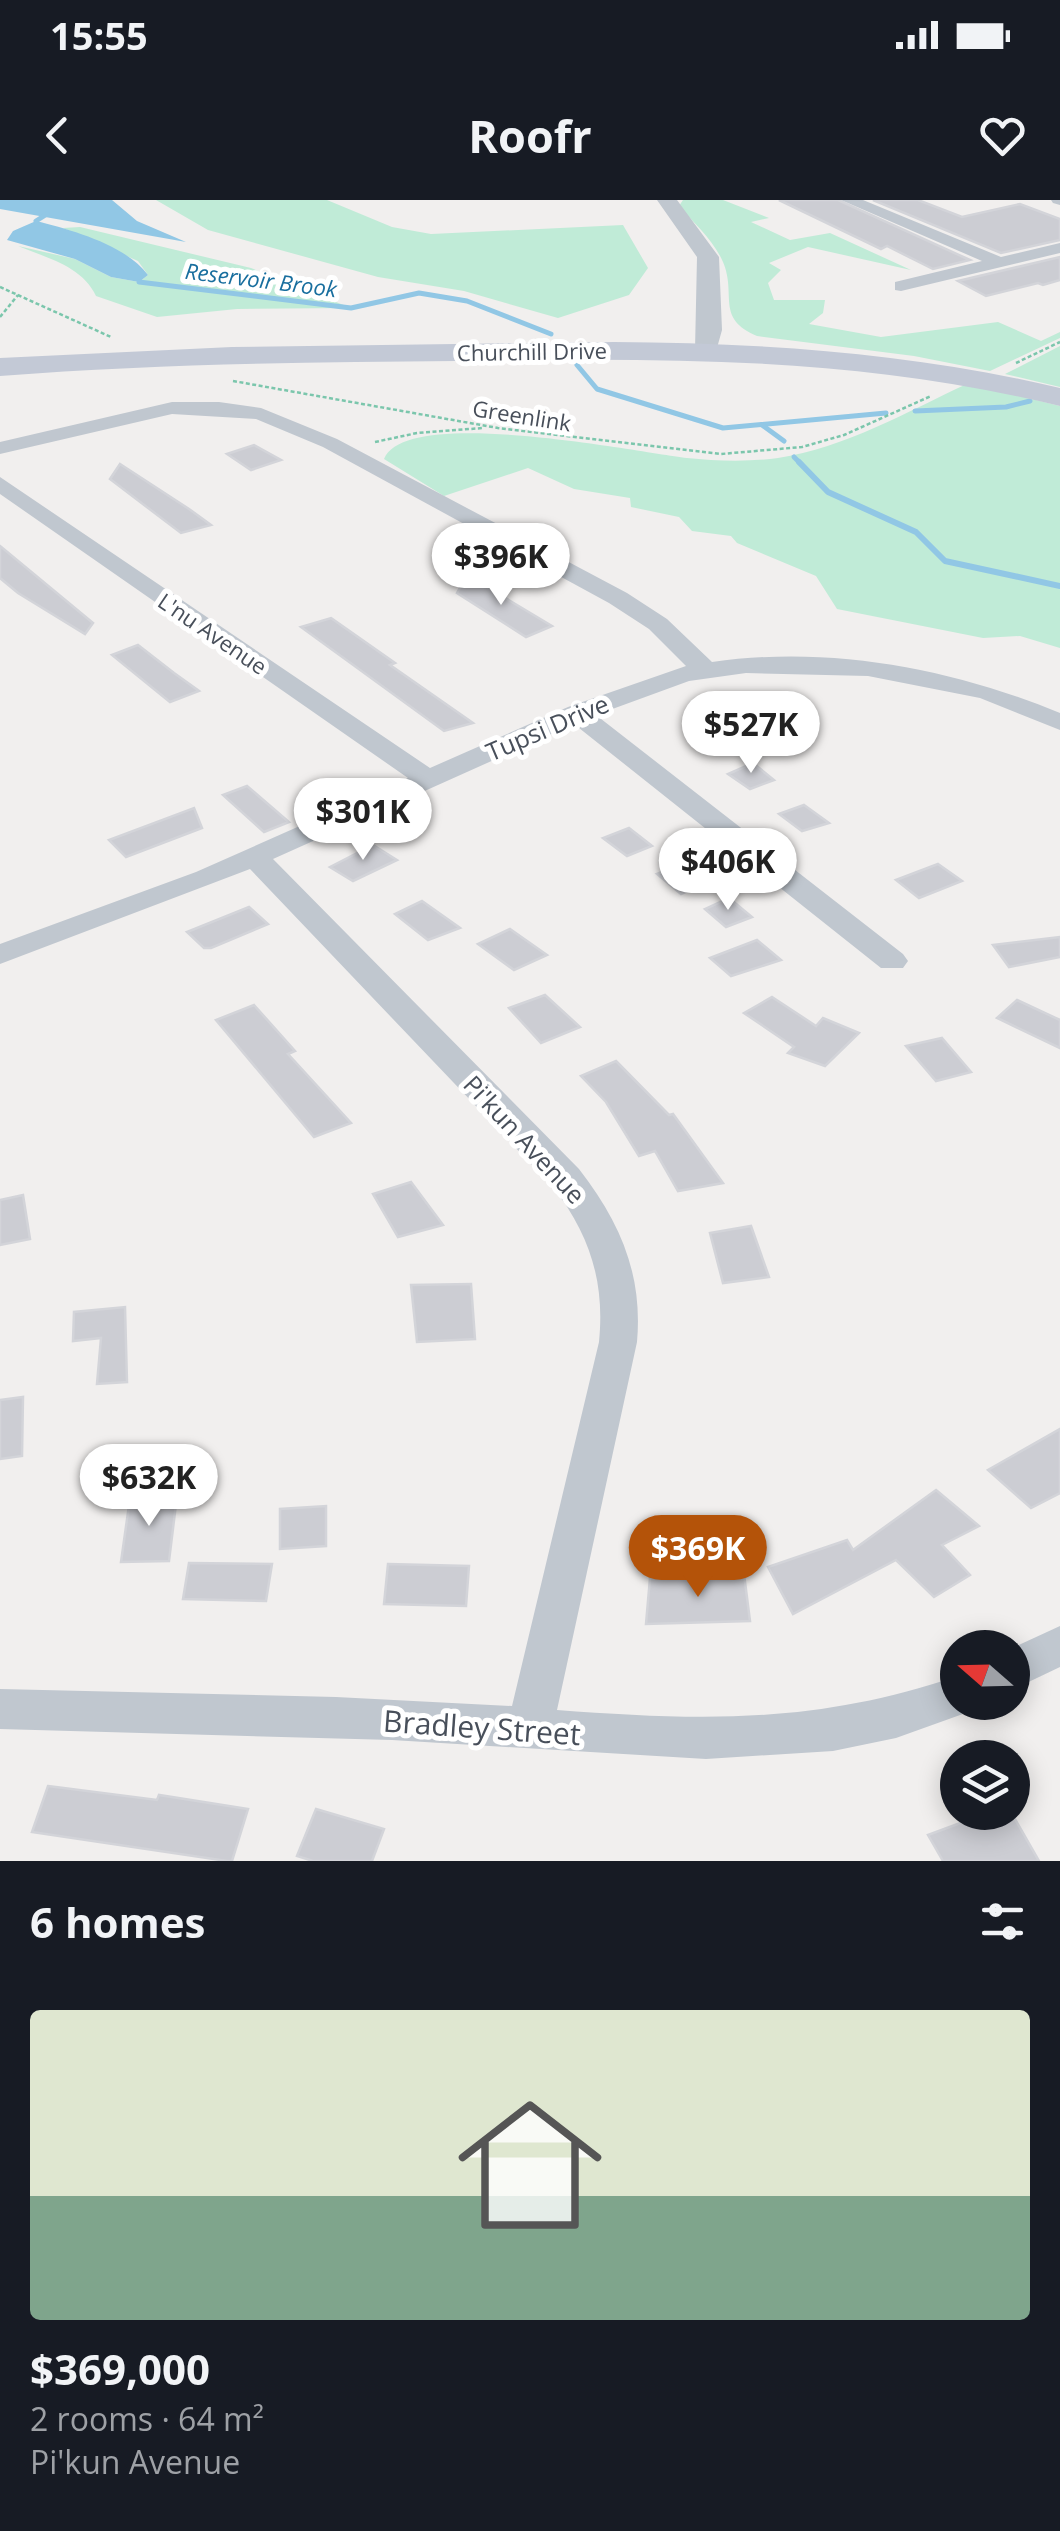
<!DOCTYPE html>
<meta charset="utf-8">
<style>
body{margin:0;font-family:"Open Sans",sans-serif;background:#20242c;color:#f1f3f6;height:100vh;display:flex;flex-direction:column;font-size:38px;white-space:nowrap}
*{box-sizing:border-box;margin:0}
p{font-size:32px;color:#9ea1a6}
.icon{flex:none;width:55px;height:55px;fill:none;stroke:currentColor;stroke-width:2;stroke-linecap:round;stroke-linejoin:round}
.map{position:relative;height:1661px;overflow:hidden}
.sheet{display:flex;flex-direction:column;background:#171b24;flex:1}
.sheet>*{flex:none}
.needle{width:65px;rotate:290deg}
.tools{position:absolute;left:940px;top:1430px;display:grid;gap:20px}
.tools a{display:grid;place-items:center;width:90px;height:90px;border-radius:50%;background:#171b24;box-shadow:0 5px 25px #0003;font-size:50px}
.price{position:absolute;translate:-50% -85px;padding:0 22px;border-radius:35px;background:#fff;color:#222;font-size:32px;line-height:65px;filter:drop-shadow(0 2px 5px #0008)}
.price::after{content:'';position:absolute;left:50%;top:60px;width:30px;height:22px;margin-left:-15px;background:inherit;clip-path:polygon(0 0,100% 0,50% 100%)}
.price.current{background:#b45309;color:#fff}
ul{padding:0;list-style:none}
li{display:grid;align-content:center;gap:20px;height:530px;padding:0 30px}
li+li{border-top:2px solid #363941}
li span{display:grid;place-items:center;height:310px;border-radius:10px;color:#555}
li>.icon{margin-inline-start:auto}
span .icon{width:180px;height:180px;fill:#fffc;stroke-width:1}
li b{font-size:42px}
h2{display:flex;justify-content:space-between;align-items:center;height:120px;padding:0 30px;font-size:42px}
.status{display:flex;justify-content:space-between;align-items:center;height:70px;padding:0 50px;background:#171b24;direction:ltr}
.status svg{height:28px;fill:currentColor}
header{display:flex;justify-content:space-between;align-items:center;height:130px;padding:0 30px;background:#171b24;font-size:45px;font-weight:700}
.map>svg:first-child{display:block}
</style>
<div class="status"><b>15:55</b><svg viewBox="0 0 49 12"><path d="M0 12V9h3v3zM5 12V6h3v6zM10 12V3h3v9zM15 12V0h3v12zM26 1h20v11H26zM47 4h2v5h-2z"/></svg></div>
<header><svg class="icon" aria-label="back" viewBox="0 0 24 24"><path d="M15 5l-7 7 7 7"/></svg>Roofr<svg class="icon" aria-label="heart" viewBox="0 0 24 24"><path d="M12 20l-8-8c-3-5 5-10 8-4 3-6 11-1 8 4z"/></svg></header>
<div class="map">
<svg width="1060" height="1661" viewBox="0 0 1060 1661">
<rect width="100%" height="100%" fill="#f1efee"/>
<g fill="#c0ebd7">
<polygon points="156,0 327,0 392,27 431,34 623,25 648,68 629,95 558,118 464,91 378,77 208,30"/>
<path d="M683,0H723L769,18L751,22L790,40L830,33L911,70L808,47L769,63L781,70L768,83L774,100H825L823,113L809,124L881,137L998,122L1041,141L1060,132V138L990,171L914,156L757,136C715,118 737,95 723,62C714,41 694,23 679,6Z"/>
<path d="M80,27L251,68L351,108L237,109L157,117L96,96C82,66 47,58 18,46L75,59L111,77L139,82L148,75L138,61L63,28Z"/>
<polygon points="1060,146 1060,187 1005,174"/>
<path d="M969,183L1060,206V448L1020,436L983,438L837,409L816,376L737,343L731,336L692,331L679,317L631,307L630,298L574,289L528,268L444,296L384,259C406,205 637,252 687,258C716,261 748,262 778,258C845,248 908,211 969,183Z"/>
</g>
<g fill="#91c7e5">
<polygon points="0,0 112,0 137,21 186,42 0,9"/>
<path d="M36,21C72,30 126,45 148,75L139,82L111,77L75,59L7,40L13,31Z"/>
</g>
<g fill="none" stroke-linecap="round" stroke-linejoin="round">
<g stroke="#91c7e5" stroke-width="5">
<polyline points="36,21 47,14"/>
<polyline points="139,82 351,108 419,93 467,101 551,134"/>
<polyline points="577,165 597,189 723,228 886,213"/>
<polyline points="915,211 1006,207 1030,201"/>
<polyline points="762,225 784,241"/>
<polyline points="794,257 801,264"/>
</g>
<polyline stroke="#91c7e5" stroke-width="6" points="799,262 828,292 916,332 945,361 1060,386"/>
</g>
<g fill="#cccdd3" stroke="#d3d4d9" stroke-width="2.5">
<polygon points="779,0 838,0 970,60 933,69 887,46 881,49"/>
<polygon points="873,0 918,0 962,17 1020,4 1060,19 1060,40 1001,53"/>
<polygon points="1060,57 1060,80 1043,85 1038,83 986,96 958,81"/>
<polygon points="254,245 281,260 251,270 227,254"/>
<polygon points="120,264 189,309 211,325 181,333 110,279"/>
<polygon points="0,346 93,423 85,434 18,393 0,378"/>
<polygon points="467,375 552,426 526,437 457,393"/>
<polygon points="331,418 395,463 390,465 473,523 444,531 301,427"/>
<polygon points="138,445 174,473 199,491 170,502 112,455"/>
<polygon points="753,563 774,580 750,589 728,574"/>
<polygon points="247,586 289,622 264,632 223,595"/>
<polygon points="804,605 829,623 802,631 779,614"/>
<polygon points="194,608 202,628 126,657 109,640"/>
<polygon points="629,628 652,646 627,656 603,638"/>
<polygon points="373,645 397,660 353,681 330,667"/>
<polygon points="682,664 706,683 681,694 657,674"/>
<polygon points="938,664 962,681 919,698 896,680"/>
<polygon points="729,698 752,717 726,727 705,709"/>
<polygon points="422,701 460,728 428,740 395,714"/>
<polygon points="249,707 268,724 211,748 204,748 187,732"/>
<polygon points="510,729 547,755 514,770 478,744"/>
<polygon points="1060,737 1060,757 1009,767 993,745"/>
<polygon points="757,740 781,760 731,776 710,758"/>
<polygon points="545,795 580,827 541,843 509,808"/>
<polygon points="772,797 816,826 823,818 859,833 825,866 788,853 794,847 744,813"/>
<polygon points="1017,800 1060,820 1060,848 997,818"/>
<polygon points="254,805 295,851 288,854 351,923 314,937 216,820"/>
<polygon points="942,838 971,872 936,881 906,846"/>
<polygon points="616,861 669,915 673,914 723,983 678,991 655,951 639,956 606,902 581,876"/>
<polygon points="411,982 443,1025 398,1037 373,994"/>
<polygon points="23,995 30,1039 0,1045 0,1000"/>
<polygon points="751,1026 769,1077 723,1083 710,1033"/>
<polygon points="471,1084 475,1139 417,1142 411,1085"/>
<polygon points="125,1107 127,1182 97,1184 101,1138 73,1141 74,1112"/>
<polygon points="23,1197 22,1256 0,1259 0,1200"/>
<polygon points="1060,1229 1060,1293 1031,1308 988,1270"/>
<polygon points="936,1290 979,1326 942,1345 970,1375 934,1397 896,1360 793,1414 768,1367 847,1340 853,1350"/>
<polygon points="177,1296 169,1361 121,1362 130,1298"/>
<polygon points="326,1306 326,1346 280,1349 280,1309"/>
<polygon points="189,1363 272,1364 266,1401 183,1399"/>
<polygon points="388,1364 469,1366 466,1406 384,1404"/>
<polygon points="744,1374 750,1421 646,1424 650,1378"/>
<polygon points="48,1586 157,1600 159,1595 248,1609 232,1661 227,1661 32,1632"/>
<polygon points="316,1609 384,1629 372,1661 313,1661 297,1656"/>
<polygon points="990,1612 1011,1612 1039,1661 943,1661 928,1635"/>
</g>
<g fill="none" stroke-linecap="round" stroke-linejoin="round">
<g stroke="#7bc6ac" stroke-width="2.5" stroke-dasharray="4 2.5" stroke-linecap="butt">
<polyline points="0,87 111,137"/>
<polyline points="0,117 18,95"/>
<polyline points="1016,163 1060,142"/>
<polyline points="233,181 498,228 721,254 802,247 844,235 931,196"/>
<polyline points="375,242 417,233 483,228"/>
</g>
<g fill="#c0c7cf" fill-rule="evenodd">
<polygon points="841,0 863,0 1001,57 1060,43 1060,53 901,91 895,90 895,82 982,61"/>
<polygon points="1051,0 1060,0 1060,5 1053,3"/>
<path d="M172,202H219L261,208L337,239L627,393L667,419L712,462C829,445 951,468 1060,513V530L980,498L868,476L746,473L689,481L596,515L903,754L908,761L903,768H881L574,524L273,659L579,969C620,1022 643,1074 637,1142L557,1510C704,1521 816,1524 958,1476V1502H978L974,1510L896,1538L833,1551L706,1559L392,1540L0,1529V1489L336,1497L512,1506L599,1142C605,1082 590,1035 553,987L250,669L0,764V744L196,672L408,578L0,294V277L430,568L568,507L686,466L649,429L609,403L323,247L256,219L172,214L0,254V242Z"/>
<polygon points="1060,1426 1060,1467 1012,1490 1012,1448"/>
</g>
<polygon fill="#c0c7cf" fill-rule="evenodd" points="657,0 677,0 719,57 722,130 715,155 699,155 695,150 697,57"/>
<path fill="#c3c9d6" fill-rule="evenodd" d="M614,142C766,143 912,153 1060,188V206C856,156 664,158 456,161C304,162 152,164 0,176V158L232,147Z"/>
</g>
<g text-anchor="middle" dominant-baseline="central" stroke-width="10" stroke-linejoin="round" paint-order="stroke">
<g font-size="22" font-style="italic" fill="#186e9e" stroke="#fff">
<text transform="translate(261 79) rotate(7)">Reservoir Brook</text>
</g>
<g font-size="22" fill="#484f5a" stroke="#fff">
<text transform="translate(532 151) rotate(-1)">Churchill Drive</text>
<text transform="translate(522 215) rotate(9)">Greenlink</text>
<text transform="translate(213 433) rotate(34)">L'nu Avenue</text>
</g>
<g font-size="25" fill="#484f5a" stroke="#fff">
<text transform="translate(547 527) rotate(-23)">Tupsi Drive</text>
<text transform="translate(525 939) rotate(47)">Pi'kun Avenue</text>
</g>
<g font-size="30" fill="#484f5a" stroke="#fff">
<text transform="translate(482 1527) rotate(4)">Bradley Street</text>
</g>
</g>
</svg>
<div class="tools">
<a><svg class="needle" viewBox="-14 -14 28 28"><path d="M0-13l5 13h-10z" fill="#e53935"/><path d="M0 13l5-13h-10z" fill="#9ea1a6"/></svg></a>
<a><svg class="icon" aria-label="layers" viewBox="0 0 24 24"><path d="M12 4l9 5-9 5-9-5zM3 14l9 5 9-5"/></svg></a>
</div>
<b class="price" style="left:501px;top:408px">$396K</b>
<b class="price" style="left:751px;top:576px">$527K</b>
<b class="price" style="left:363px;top:663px">$301K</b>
<b class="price" style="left:728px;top:713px">$406K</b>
<b class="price" style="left:149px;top:1329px">$632K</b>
<b class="price current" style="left:698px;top:1400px">$369K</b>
</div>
<section class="sheet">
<h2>6 homes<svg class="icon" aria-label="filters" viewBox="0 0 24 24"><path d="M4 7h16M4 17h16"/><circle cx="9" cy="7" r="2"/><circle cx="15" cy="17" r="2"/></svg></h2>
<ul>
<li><span style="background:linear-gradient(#dfe7d0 60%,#7fa58c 0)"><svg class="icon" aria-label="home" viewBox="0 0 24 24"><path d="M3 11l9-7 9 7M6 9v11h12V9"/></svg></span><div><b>$369,000</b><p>2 rooms · 64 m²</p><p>Pi'kun Avenue</p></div></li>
</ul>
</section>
